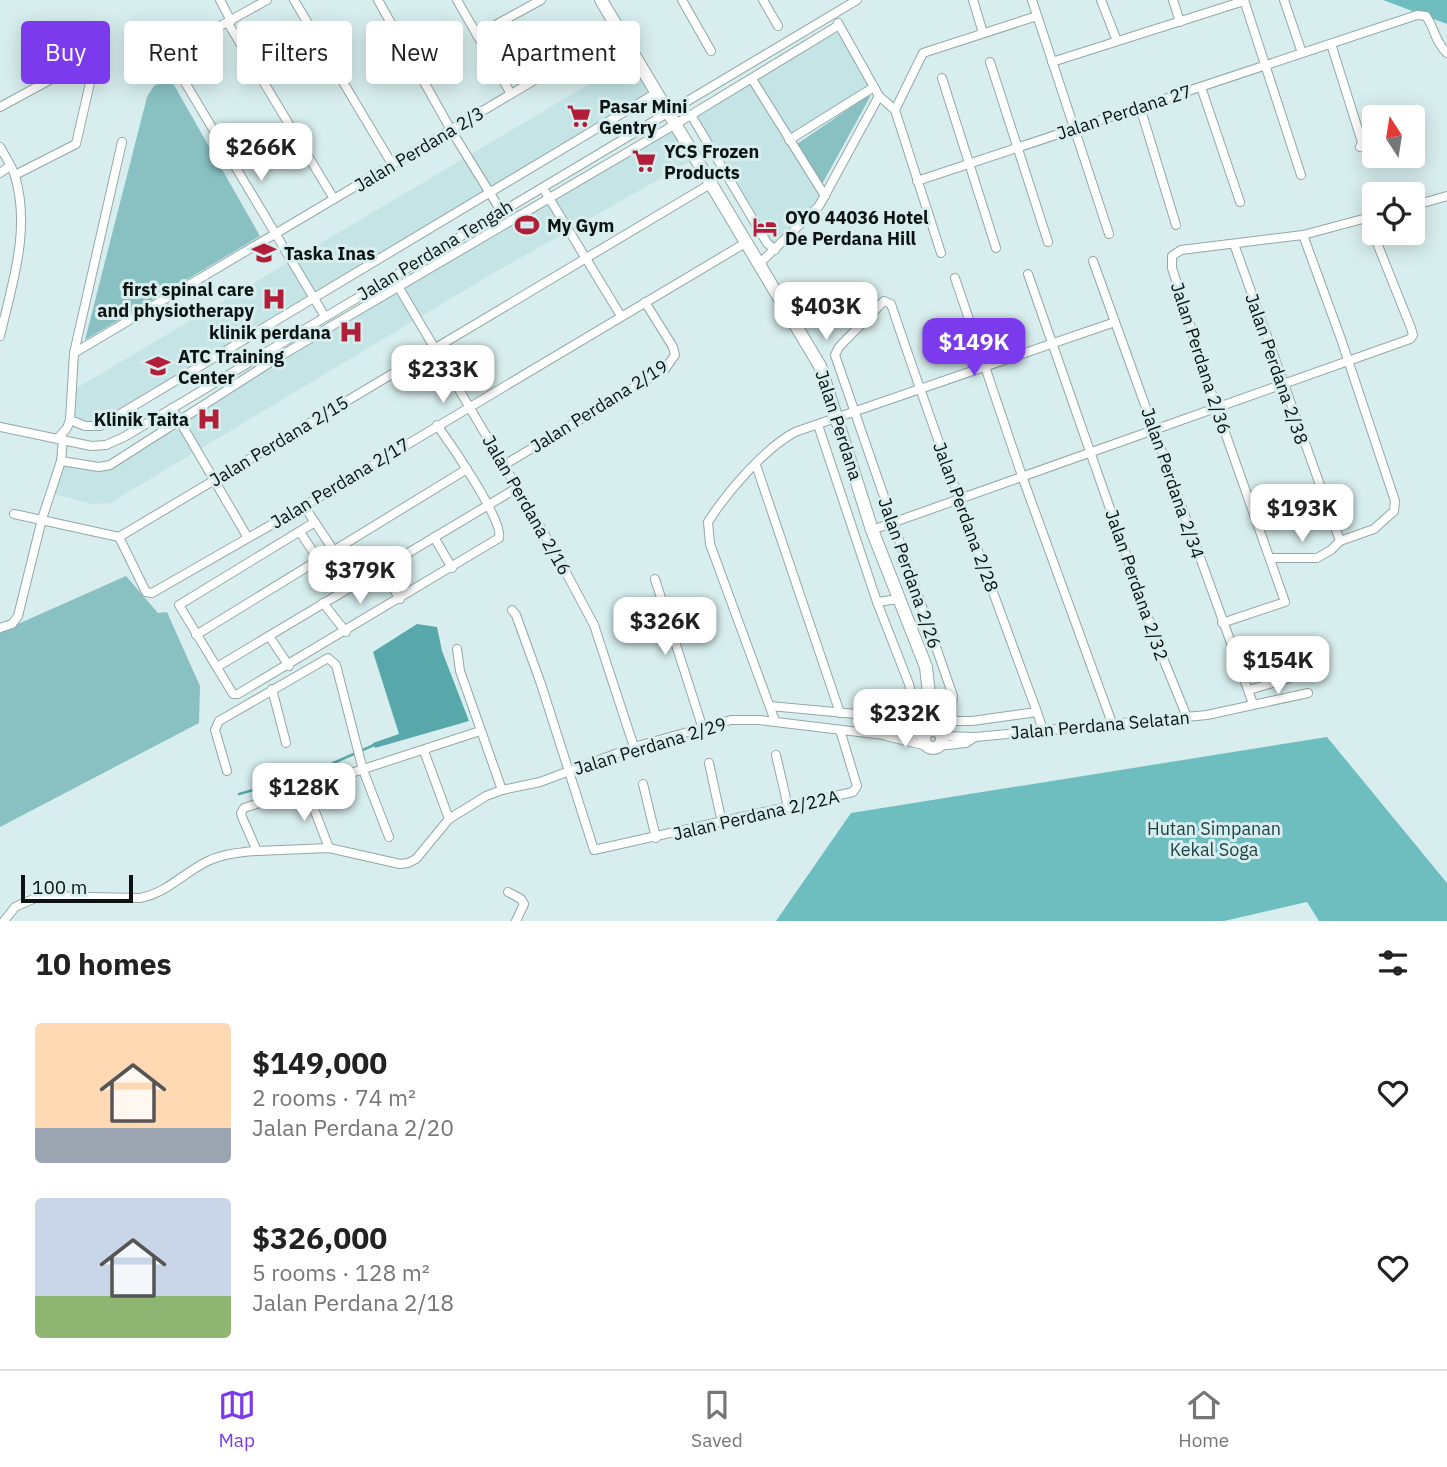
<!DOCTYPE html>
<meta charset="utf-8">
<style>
body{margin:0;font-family:"IBM Plex Sans",sans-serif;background:#f2f2f2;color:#222;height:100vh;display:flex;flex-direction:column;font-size:26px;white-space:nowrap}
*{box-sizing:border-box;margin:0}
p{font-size:23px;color:#767676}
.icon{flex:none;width:38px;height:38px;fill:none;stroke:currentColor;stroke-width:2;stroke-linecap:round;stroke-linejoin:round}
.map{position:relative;height:921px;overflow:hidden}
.sheet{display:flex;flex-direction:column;background:#fff;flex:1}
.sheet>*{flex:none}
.banner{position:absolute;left:21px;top:21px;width:700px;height:63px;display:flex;gap:14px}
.needle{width:46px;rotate:348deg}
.buttons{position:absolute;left:1362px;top:105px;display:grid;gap:14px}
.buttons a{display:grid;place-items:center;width:63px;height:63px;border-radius:7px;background:#fff;box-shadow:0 4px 18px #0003;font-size:35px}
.scale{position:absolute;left:21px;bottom:18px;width:112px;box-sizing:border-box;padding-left:7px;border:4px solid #0b1313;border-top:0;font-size:19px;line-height:24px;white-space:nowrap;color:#0b1313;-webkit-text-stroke:5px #d8eeee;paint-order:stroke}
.price{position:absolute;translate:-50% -60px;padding:0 16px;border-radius:14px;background:#fff;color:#222;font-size:23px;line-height:46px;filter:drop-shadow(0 2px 4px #0008)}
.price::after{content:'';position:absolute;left:50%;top:42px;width:21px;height:16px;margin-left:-10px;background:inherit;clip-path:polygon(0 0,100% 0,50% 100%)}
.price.current{background:#7c3aed;color:#fff}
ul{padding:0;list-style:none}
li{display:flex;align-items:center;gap:21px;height:175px;padding:0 35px}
li span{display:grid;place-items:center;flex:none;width:196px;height:140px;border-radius:7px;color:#555}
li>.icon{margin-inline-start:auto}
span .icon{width:84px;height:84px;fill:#fffc;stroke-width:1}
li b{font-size:30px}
h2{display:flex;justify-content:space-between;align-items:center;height:84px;padding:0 35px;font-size:30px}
.pill{padding:0 24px;border-radius:7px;background:#fff;box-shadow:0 4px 18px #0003;font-size:24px;line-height:63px}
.pill.current{background:#7c3aed;color:#fff}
.dock{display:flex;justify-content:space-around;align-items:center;height:98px;border-top:2px solid #e0e0e0;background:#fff;font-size:19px;color:#767676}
.dock a{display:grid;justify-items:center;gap:4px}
.dock .current{color:#7c3aed}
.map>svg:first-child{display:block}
</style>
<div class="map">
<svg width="1447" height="921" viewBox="0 0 1447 921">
<rect width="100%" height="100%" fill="#d8eeee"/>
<g fill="#c5e4e5">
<polygon points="840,21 876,87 793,141 828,195 810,221 775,254 687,114"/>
<polygon points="638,55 661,93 101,428 84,429 66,424 70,392"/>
<polygon points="677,119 700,156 485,278 110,503 93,504 49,493 59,457 99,464 109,462"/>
</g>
<g fill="#89c1c3">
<polygon points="170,78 260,236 85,340 147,97 154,86"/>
<polygon points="869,95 870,97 821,186 797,144"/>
<polygon points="126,576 158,613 167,612 200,686 199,723 0,827 0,632"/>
</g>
<g fill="#6ebec0">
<polygon points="1383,0 1447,0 1447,24"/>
<polygon points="1327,737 1447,883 1447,921 1319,921 1307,902 1224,921 776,921 851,813"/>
</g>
<polygon fill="#58a8ab" points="417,624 437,627 442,651 469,721 375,748 373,743 399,734 373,652"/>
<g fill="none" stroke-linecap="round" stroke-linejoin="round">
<polyline stroke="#58a8ab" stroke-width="2.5" points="239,794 304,776 374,745"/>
<g stroke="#93a7a7" stroke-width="10">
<g id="street">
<polyline points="220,0 231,21"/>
<polyline points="267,0 184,46 178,51 174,64 324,315"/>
<polyline points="294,0 392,164"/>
<polyline points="378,0 451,130 501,211"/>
<polyline points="457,0 511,94"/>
<polyline points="682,0 711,51"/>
<polyline points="763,0 778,26"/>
<polyline points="973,0 983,33"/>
<polyline points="1032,0 1109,234"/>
<polyline points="1101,0 1117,41"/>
<polyline points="1173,0 1180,22"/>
<polyline points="1244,0 1301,175"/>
<polyline points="1284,0 1302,53"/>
<polyline points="228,23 334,199"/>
<polyline points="838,23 879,96 895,110"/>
<polyline points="477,35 541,0"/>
<polyline points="1331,44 1362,142 1360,147"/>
<polyline points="990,62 1048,242"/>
<polyline points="1052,62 1244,1"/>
<polyline points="942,78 996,248"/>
<polyline points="752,79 825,196"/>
<polyline points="1201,87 1240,202"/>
<polyline points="0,107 90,58 95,61 76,144 15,175"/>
<polyline points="1140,107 1176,225"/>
<polyline points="789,140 874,87"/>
<path d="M0,147C5,156 12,166 15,176C31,230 12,284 0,336"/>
<polyline points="0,173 10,166"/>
<path d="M917,181L1417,15L1426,16C1435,29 1435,42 1447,53"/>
<polyline points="546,193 621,316"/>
<polyline points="1412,206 1447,196"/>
<polyline points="1234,244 1340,541"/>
<polyline points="775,250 767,243 691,115 839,25"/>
<polyline points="941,253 895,110 923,53 1037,16"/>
<polyline points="1093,261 1253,704"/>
<polyline points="759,264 819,206 879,96"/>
<polyline points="1028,274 1158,646 1187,717"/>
<polyline points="392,276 555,552 594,625 634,747"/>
<polyline points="955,278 1022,476 1112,723"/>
<polyline points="74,353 619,30"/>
<polyline points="172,408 248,538"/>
<polyline points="70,420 85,426 100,426 656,93"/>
<polyline points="0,427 91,446 106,445 124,437 857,0"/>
<polyline points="58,438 67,428 70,420 74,353 122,142"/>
<polyline points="61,461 99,467 110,465 277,358 691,115"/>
<polyline points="504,465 665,369 675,355 673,347 645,302"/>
<polyline points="756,465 840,713"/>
<polyline points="304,506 356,584"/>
<polyline points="14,514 119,537 712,183"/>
<path d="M315,522L179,605L233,694H238L499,538C504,521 450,443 437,425"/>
<polyline points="872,530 1410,339 1413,335 1411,328 1367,218"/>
<polyline points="300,532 340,593"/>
<polyline points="119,537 146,592 152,593 304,506 747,242"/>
<polyline points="434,537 452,568"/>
<polyline points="1271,558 1317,558 1331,550 1340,541 1374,529 1394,511 1395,501 1341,339 1303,235"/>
<polyline points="381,569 400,599"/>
<polyline points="655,579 702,726"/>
<polyline points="877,602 899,599"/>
<polyline points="323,603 346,632"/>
<polyline points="512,610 516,615 541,684 594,850 853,792 857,786 840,730"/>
<polyline points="1222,623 1285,602 1216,407 1172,268 1172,256 1181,250 1303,235 1374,216"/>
<polyline points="0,628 12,624 18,616 42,519 61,461 63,439"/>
<polyline points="196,635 467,469"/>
<polyline points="269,636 289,666"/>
<polyline points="457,649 460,671 502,790"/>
<polyline points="217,667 517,488"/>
<polyline points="272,689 286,743"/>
<polyline points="1249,690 1299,675"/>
<polyline points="770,706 899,718 909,715 913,702 909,684 877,602 818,425"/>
<path d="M1037,712L972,721H954L951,712L953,696L835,355L839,347L884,301L891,304C937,441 987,576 1037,712L1043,730"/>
<path d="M775,721L710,544L708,522C727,492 764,449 795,432L1115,322"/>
<polyline points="480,731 244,808 241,813 242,817 257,851 329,848 400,864 408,863 416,859 449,819 486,796 502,790 540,782 634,747 731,720 759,720 884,735 925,735"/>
<polyline points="886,736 927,746"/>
<polyline points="941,736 975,737 1207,715 1308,693"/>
<polyline points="938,746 966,743 975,737"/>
<polyline points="424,751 449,819"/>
<polyline points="776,755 788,807"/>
<polyline points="709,763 722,823"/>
<polyline points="227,771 215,730 219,721 328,658 336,665 363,770 389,837"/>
<polyline points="643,784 656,838"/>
<polyline points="306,788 329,848"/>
<polyline points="508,892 521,899 524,904 516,921"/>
<path d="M4,921L15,907L40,896L140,898C167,893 183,873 208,861C223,854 240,852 257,851"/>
</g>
</g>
<g stroke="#93a7a7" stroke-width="14">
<g id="secondary">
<polyline points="601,0 820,366 872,530 926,667 933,730"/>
<circle cx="933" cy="739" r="9"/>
</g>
</g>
<use href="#street" stroke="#fff" stroke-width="8"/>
<use href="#secondary" stroke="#fff" stroke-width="12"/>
</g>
<defs>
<g id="supermarket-bare" transform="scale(1.89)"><path d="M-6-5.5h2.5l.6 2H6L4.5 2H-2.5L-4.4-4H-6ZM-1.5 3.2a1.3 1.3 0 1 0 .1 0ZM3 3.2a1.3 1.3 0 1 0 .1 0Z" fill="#b11e38" stroke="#d8eeee" stroke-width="2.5" paint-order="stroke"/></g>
<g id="stadium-bare" transform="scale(1.89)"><path d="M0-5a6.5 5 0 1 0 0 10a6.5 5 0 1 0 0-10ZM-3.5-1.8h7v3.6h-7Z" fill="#b11e38" stroke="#d8eeee" stroke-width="2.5" paint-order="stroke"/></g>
<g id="hotel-bare" transform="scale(1.89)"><path d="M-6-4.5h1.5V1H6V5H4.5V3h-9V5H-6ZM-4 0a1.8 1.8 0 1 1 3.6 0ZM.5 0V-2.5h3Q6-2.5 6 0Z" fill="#b11e38" stroke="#d8eeee" stroke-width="2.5" paint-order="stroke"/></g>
<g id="school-bare" transform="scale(1.89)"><path d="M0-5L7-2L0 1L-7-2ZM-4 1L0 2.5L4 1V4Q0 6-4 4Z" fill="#b11e38" stroke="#d8eeee" stroke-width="2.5" paint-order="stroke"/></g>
<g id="hospital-bare" transform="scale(1.89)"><path d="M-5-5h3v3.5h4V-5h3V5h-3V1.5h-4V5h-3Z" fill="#b11e38" stroke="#d8eeee" stroke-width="2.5" paint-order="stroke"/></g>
<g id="university-bare" transform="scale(1.89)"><path d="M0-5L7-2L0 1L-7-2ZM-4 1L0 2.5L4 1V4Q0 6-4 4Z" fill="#b11e38" stroke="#d8eeee" stroke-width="2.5" paint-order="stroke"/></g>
</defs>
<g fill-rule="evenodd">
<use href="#supermarket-bare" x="579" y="116"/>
<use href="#supermarket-bare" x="644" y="161"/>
<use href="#stadium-bare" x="527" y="225"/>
<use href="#hotel-bare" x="765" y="227"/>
<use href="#school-bare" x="264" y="253"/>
<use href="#hospital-bare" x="274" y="299"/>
<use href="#hospital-bare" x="351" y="332"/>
<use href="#university-bare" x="158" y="366"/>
<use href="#hospital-bare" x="209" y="419"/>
</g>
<g text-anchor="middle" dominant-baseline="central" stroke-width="6" stroke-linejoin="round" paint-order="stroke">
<g font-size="18" font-weight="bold" fill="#0b1313" stroke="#d8eeee" text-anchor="start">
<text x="599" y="106">Pasar Mini<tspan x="599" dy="21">Gentry</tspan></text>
<text x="664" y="151">YCS Frozen<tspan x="664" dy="21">Products</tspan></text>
<text x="785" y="217">OYO 44036 Hotel<tspan x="785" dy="21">De Perdana Hill</tspan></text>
<text x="547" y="225">My Gym</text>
<text x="284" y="253">Taska Inas</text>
<text x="254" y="289" text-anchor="end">first spinal care<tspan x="254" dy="21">and physiotherapy</tspan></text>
<text x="331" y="332" text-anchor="end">klinik perdana</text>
<text x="178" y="356">ATC Training<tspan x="178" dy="21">Center</tspan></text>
<text x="189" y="419" text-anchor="end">Klinik Taita</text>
</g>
<g font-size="18" fill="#0b1313" stroke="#d8eeee">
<text transform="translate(1124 112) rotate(-18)">Jalan Perdana 27</text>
<text transform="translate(419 149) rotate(-31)">Jalan Perdana 2/3</text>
<text transform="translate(435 250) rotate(-31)">Jalan Perdana Tengah</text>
<text transform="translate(1201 358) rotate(72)">Jalan Perdana 2/36</text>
<text transform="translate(1277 369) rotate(71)">Jalan Perdana 2/38</text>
<text transform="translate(599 406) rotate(-32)">Jalan Perdana 2/19</text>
<text transform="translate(839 425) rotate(72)">Jalan Perdana</text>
<text transform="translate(279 441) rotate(-31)">Jalan Perdana 2/15</text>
<text transform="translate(340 483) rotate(-31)">Jalan Perdana 2/17</text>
<text transform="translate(1173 483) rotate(71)">Jalan Perdana 2/34</text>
<text transform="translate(527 505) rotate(60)">Jalan Perdana 2/16</text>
<text transform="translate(966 517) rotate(70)">Jalan Perdana 2/28</text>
<text transform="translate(910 573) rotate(71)">Jalan Perdana 2/26</text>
<text transform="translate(1137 585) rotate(71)">Jalan Perdana 2/32</text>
<text transform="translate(1100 725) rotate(-5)">Jalan Perdana Selatan</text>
<text transform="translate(650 746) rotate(-17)">Jalan Perdana 2/29</text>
<text transform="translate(756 815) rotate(-13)">Jalan Perdana 2/22A</text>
</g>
<g font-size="18" fill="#1d4345" stroke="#d8eeee">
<text x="1214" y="828">Hutan Simpanan<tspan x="1214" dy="21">Kekal Soga</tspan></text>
</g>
</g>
</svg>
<div class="buttons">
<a><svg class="needle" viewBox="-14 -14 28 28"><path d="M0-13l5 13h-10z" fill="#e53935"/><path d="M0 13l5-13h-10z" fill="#767676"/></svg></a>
<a><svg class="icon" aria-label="locate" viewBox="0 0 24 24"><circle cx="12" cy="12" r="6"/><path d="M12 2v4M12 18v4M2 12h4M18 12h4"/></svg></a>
</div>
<div class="scale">100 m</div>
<b class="price" style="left:261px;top:183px">$266K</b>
<b class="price" style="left:826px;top:342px">$403K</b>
<b class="price current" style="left:974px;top:378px">$149K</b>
<b class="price" style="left:443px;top:405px">$233K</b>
<b class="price" style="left:1302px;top:544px">$193K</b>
<b class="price" style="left:360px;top:606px">$379K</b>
<b class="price" style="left:665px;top:657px">$326K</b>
<b class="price" style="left:1278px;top:696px">$154K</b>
<b class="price" style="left:905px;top:749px">$232K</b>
<b class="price" style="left:304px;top:823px">$128K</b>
<div class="banner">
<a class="pill current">Buy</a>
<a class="pill">Rent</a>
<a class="pill">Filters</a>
<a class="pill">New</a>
<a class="pill">Apartment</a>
</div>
</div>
<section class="sheet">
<h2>10 homes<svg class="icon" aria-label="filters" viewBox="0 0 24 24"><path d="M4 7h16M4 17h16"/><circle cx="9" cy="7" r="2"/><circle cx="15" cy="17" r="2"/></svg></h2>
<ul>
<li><span style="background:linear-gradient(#ffd9b3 75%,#9aa5b1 0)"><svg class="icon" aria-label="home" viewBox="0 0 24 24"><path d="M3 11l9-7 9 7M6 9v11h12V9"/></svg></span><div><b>$149,000</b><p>2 rooms · 74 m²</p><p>Jalan Perdana 2/20</p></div><svg class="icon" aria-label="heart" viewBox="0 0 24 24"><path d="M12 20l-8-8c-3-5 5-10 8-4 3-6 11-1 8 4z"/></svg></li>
<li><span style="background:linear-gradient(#c9d6e8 70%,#8fb573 0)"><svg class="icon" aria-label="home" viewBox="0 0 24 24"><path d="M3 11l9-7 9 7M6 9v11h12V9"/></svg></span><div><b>$326,000</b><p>5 rooms · 128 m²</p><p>Jalan Perdana 2/18</p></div><svg class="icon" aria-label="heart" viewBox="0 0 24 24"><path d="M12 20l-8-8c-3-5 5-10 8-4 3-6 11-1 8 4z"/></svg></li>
</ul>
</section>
<nav class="dock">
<a class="current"><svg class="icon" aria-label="map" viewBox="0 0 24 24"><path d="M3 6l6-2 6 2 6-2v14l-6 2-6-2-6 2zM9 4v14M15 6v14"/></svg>Map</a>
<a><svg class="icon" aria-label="saved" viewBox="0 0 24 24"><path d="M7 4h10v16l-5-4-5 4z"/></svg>Saved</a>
<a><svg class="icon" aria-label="home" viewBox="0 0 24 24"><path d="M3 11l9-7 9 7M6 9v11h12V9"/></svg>Home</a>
</nav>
